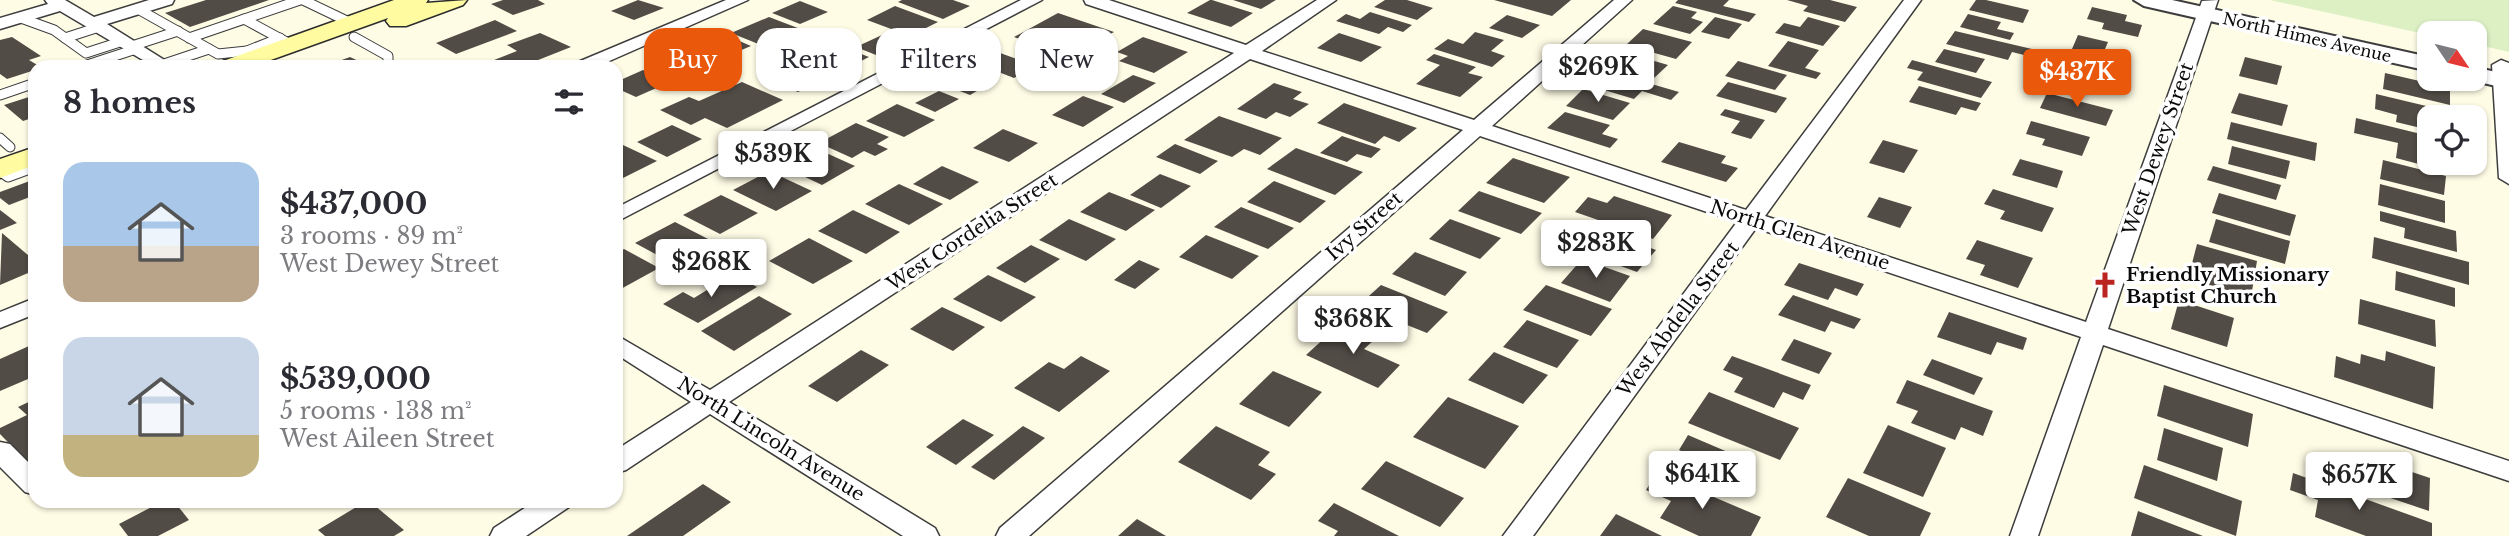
<!DOCTYPE html>
<meta charset="utf-8">
<style>
body{margin:0;font-family:"Libre Baskerville",serif;background:#f7f7f7;color:#2b2b33;height:100vh;display:flex;flex-direction:column;font-size:26px;white-space:nowrap}
*{box-sizing:border-box;margin:0}
p{font-size:23px;color:#7c7c81}
.icon{flex:none;width:38px;height:38px;fill:none;stroke:currentColor;stroke-width:2;stroke-linecap:round;stroke-linejoin:round}
.map{position:relative;flex:1;overflow:hidden}
.side{position:absolute;left:28px;top:60px;width:595px;height:448px;display:flex;flex-direction:column;background:#fff;border-radius:21px;box-shadow:0 2px 5px #0004}
.side>*{flex:none}
.hud{position:absolute;left:644px;top:28px;width:665px;height:63px;display:flex;gap:14px}
.needle{width:46px;rotate:125deg}
.buttons{position:absolute;left:2417px;top:21px;display:grid;gap:14px}
.buttons a{display:grid;place-items:center;width:70px;height:70px;border-radius:14px;background:#fff;box-shadow:0 2px 5px #0004;font-size:35px}
.price{position:absolute;translate:-50% -60px;padding:0 16px;border-radius:7px;background:#fff;color:#222;font-size:23px;line-height:46px;filter:drop-shadow(0 2px 4px #0008)}
.price::after{content:'';position:absolute;left:50%;top:42px;width:21px;height:16px;margin-left:-10px;background:inherit;clip-path:polygon(0 0,100% 0,50% 100%)}
.price.on{background:#ea580c;color:#fff}
ul{padding:0;list-style:none}
li{display:flex;align-items:center;gap:21px;height:175px;padding:0 35px}
li span{display:grid;place-items:center;flex:none;width:196px;height:140px;border-radius:21px;color:#555}
li>.icon{margin-inline-start:auto}
span .icon{width:84px;height:84px;fill:#fffc;stroke-width:1}
li b{font-size:30px}
h2{display:flex;justify-content:space-between;align-items:center;height:84px;padding:0 35px;font-size:30px}
.pill{padding:0 24px;border-radius:21px;background:#fff;box-shadow:0 2px 5px #0004;font-size:24px;line-height:63px}
.pill.on{background:#ea580c;color:#fff}
.map>svg:first-child{display:block}
</style>
<div class="map">
<svg width="2509" height="536" viewBox="0 0 2509 536">
<rect width="100%" height="100%" fill="#fffce6"/>
<polygon fill="#ddf0c3" points="2270,0 2509,0 2509,52 2475,44 2474,33 2429,35"/>
<g fill="#524c46">
<polygon points="206,0 269,0 190,27 165,13"/>
<polygon points="503,0 538,0 545,4 513,15 491,4"/>
<polygon points="638,0 664,8 634,20 611,11"/>
<polygon points="902,0 953,0 970,6 943,19 898,2"/>
<polygon points="1210,0 1212,0 1253,13 1231,27 1187,13"/>
<polygon points="1233,0 1276,0 1261,9"/>
<polygon points="1385,0 1407,0 1433,8 1417,20 1374,7"/>
<polygon points="1494,0 1571,0 1552,16"/>
<polygon points="1678,0 1729,0 1723,6 1756,14 1749,22 1675,3"/>
<polygon points="1787,0 1830,0 1857,7 1845,22 1803,11 1808,6"/>
<polygon points="1976,0 1986,0 2029,10 2023,23 1969,10"/>
<polygon points="800,1 828,12 800,24 772,13"/>
<polygon points="895,6 938,22 910,36 867,20"/>
<polygon points="1673,6 1697,12 1691,18 1703,22 1690,34 1653,24"/>
<polygon points="2092,7 2127,15 2125,21 2142,25 2138,37 2102,29 2104,23 2087,19"/>
<polygon points="1370,12 1412,25 1403,32 1388,27 1379,34 1336,21 1346,14 1360,19"/>
<polygon points="1058,13 1114,32 1070,57 1014,37"/>
<polygon points="1968,14 2001,22 1997,29 2014,33 2010,40 1960,27"/>
<polygon points="1507,15 1540,25 1522,38 1489,28"/>
<polygon points="769,17 803,30 766,47 731,33"/>
<polygon points="1715,17 1742,24 1729,39 1701,32"/>
<polygon points="1808,17 1840,26 1823,46 1775,33 1784,23 1800,27"/>
<polygon points="495,20 517,31 456,54 436,43"/>
<polygon points="1643,29 1692,42 1676,59 1626,45"/>
<polygon points="1955,31 2032,49 2028,56 2012,52 2008,60 1946,44"/>
<polygon points="1475,32 1504,40 1491,51 1505,56 1492,67 1434,49 1448,39 1463,44"/>
<polygon points="540,33 571,47 523,66 484,64 517,51 507,45"/>
<polygon points="1339,33 1382,47 1361,62 1317,48"/>
<polygon points="723,34 751,46 720,59 692,47"/>
<polygon points="812,35 869,57 837,73 791,55 802,50 790,46"/>
<polygon points="882,35 902,42 876,55 856,47"/>
<polygon points="2078,35 2108,42 2105,49 2120,52 2115,67 2069,56"/>
<polygon points="12,37 41,56 29,60 39,66 35,66 35,70 7,79 0,74 0,40"/>
<polygon points="1143,37 1188,52 1154,73 1119,61 1128,56 1117,52"/>
<polygon points="1788,41 1819,50 1805,68 1821,73 1816,79 1768,66"/>
<polygon points="1944,49 1985,59 1976,73 1935,62"/>
<polygon points="992,50 1036,66 1014,78 970,61"/>
<polygon points="1627,53 1668,65 1653,79 1612,67"/>
<polygon points="690,54 724,68 691,83 657,68"/>
<polygon points="1434,54 1476,67 1468,73 1483,77 1460,97 1416,84 1440,65 1426,60"/>
<polygon points="350,57 369,66 325,66"/>
<polygon points="2245,57 2282,66 2277,85 2239,76"/>
<polygon points="1912,60 1992,82 1981,98 1917,80 1923,72 1907,68"/>
<polygon points="2070,60 2103,68 2095,87 2062,79"/>
<polygon points="1738,61 1787,75 1775,90 1725,76"/>
<polygon points="792,63 828,76 798,92 762,78"/>
<polygon points="960,67 996,80 970,95 934,81"/>
<polygon points="643,70 670,82 636,97 616,88 616,82"/>
<polygon points="1607,71 1679,92 1671,100 1642,91 1634,99 1591,86"/>
<polygon points="2385,73 2450,88 2450,105 2383,89"/>
<polygon points="1133,75 1156,83 1124,103 1101,94"/>
<polygon points="742,82 783,100 727,128 705,118 691,125 660,110 689,97 699,101"/>
<polygon points="1728,82 1787,98 1776,113 1716,96"/>
<polygon points="1274,83 1302,92 1293,99 1309,104 1290,117 1276,112 1266,119 1237,109"/>
<polygon points="1919,86 1981,103 1976,111 1961,107 1956,115 1909,102"/>
<polygon points="1583,89 1630,103 1613,120 1566,106"/>
<polygon points="939,91 959,99 935,112 915,103"/>
<polygon points="2047,93 2113,110 2106,126 2040,108"/>
<polygon points="2239,93 2288,105 2282,126 2231,113"/>
<polygon points="2376,94 2443,110 2442,117 2429,117 2429,130 2396,122 2397,115 2375,109"/>
<polygon points="35,95 35,117 23,121 4,105"/>
<polygon points="1083,96 1114,107 1083,127 1052,115"/>
<polygon points="1344,103 1417,128 1399,142 1384,136 1375,144 1317,123"/>
<polygon points="897,104 935,120 904,137 866,121"/>
<polygon points="1725,109 1765,120 1751,139 1731,133 1740,121 1720,115"/>
<polygon points="1565,112 1610,125 1602,134 1618,139 1610,148 1547,128"/>
<polygon points="1219,116 1282,138 1260,155 1244,149 1232,157 1184,140"/>
<polygon points="2356,118 2429,136 2429,163 2441,163 2441,170 2396,158 2398,143 2354,133"/>
<polygon points="2031,121 2090,137 2082,156 2042,145 2045,139 2026,134"/>
<polygon points="2231,122 2317,143 2315,161 2227,139"/>
<polygon points="856,123 889,137 877,144 888,149 875,156 864,151 852,158 819,143"/>
<polygon points="672,125 702,139 667,157 637,142"/>
<polygon points="1003,129 1038,143 1009,162 973,148"/>
<polygon points="1342,136 1381,149 1371,158 1357,154 1347,162 1320,153"/>
<polygon points="1883,140 1918,150 1904,173 1869,163"/>
<polygon points="1679,142 1726,156 1721,163 1738,168 1726,182 1661,162"/>
<polygon points="1175,144 1218,161 1200,174 1156,157"/>
<polygon points="623,145 657,161 619,180 616,179 616,148"/>
<polygon points="2232,146 2290,161 2286,179 2228,164"/>
<polygon points="813,147 855,166 822,185 780,165"/>
<polygon points="1296,148 1363,172 1335,195 1267,169"/>
<polygon points="1513,158 1570,177 1544,203 1486,183"/>
<polygon points="2020,159 2063,171 2057,188 2012,175"/>
<polygon points="2383,160 2446,176 2444,195 2380,179"/>
<polygon points="942,166 979,182 950,200 913,184"/>
<polygon points="2213,166 2281,185 2276,200 2207,180"/>
<polygon points="769,171 812,191 776,211 733,190"/>
<polygon points="1160,174 1191,186 1161,208 1130,195"/>
<polygon points="35,179 35,195 9,205 0,198 0,192"/>
<polygon points="1274,181 1326,201 1300,223 1247,202"/>
<polygon points="899,184 943,204 909,225 865,204"/>
<polygon points="2380,184 2445,201 2445,223 2378,205"/>
<polygon points="1993,189 2054,208 2042,232 2000,219 2005,211 1984,204"/>
<polygon points="1479,191 1542,213 1521,234 1458,211"/>
<polygon points="1109,192 1155,210 1126,231 1080,212"/>
<polygon points="2219,193 2296,215 2290,236 2212,213"/>
<polygon points="721,195 758,213 720,234 683,215"/>
<polygon points="1614,196 1672,215 1653,239 1575,212 1588,197 1607,203"/>
<polygon points="1879,197 1912,207 1900,228 1867,217"/>
<polygon points="1241,207 1294,228 1268,249 1214,227"/>
<polygon points="0,210 17,223 0,230"/>
<polygon points="853,210 900,232 866,254 818,231"/>
<polygon points="2380,211 2456,231 2457,252 2404,238 2405,228 2380,221"/>
<polygon points="1069,219 1116,239 1086,261 1039,240"/>
<polygon points="1450,219 1501,238 1480,259 1429,239"/>
<polygon points="2216,219 2290,241 2285,264 2209,242"/>
<polygon points="675,222 712,241 672,263 635,243"/>
<polygon points="1607,232 1656,250 1637,272 1588,254"/>
<polygon points="2,233 35,261 35,270 0,285"/>
<polygon points="1206,235 1259,256 1232,279 1179,257"/>
<polygon points="2374,237 2469,262 2469,285 2372,258"/>
<polygon points="809,238 853,261 813,284 769,261"/>
<polygon points="1977,240 2033,258 2018,288 1980,275 1985,265 1966,259"/>
<polygon points="2197,244 2257,261 2251,297 2188,279"/>
<polygon points="1031,245 1060,259 1025,283 996,268"/>
<polygon points="624,249 659,268 619,290 616,288 616,253"/>
<polygon points="1415,252 1467,272 1445,296 1392,274"/>
<polygon points="1582,259 1630,276 1610,302 1561,283"/>
<polygon points="1139,260 1160,269 1135,289 1114,280"/>
<polygon points="1799,263 1864,284 1857,296 1835,288 1828,300 1784,285"/>
<polygon points="2396,271 2455,288 2455,307 2395,290"/>
<polygon points="733,274 757,287 698,323 663,304 683,292 694,298"/>
<polygon points="988,275 1036,297 1001,322 953,299"/>
<polygon points="1381,285 1448,312 1427,333 1392,319 1382,329 1348,315"/>
<polygon points="1546,285 1612,309 1591,336 1523,310"/>
<polygon points="1793,295 1861,319 1854,329 1831,321 1825,332 1778,315"/>
<polygon points="759,296 792,314 734,351 701,331"/>
<polygon points="2360,299 2435,320 2436,347 2358,324"/>
<polygon points="2179,300 2234,318 2227,347 2171,329"/>
<polygon points="942,307 985,327 953,351 910,329"/>
<polygon points="1949,312 2027,338 2023,350 1997,342 1991,355 1937,337"/>
<polygon points="1527,320 1579,340 1557,368 1503,347"/>
<polygon points="1340,324 1375,339 1364,349 1400,365 1378,388 1306,355"/>
<polygon points="1794,339 1832,353 1819,374 1781,360"/>
<polygon points="29,346 35,352 35,376 0,391 0,359"/>
<polygon points="861,350 889,365 837,402 808,386"/>
<polygon points="2386,351 2435,367 2433,409 2334,377 2336,356 2360,364 2361,354 2385,361"/>
<polygon points="1494,352 1548,375 1523,404 1468,380"/>
<polygon points="1081,356 1110,371 1059,412 1014,388 1049,362 1064,369"/>
<polygon points="1732,356 1811,385 1803,400 1783,392 1774,408 1734,392 1743,378 1723,370"/>
<polygon points="1932,359 1983,378 1974,395 1923,375"/>
<polygon points="1273,371 1322,392 1289,427 1239,404"/>
<polygon points="1907,380 1993,411 1983,436 1961,427 1955,440 1911,423 1918,411 1896,403"/>
<polygon points="2164,385 2253,414 2248,447 2157,416"/>
<polygon points="1709,392 1799,428 1780,460 1688,423"/>
<polygon points="1448,397 1519,426 1485,469 1413,437"/>
<polygon points="35,399 35,470 0,434 0,428 27,415 18,407"/>
<polygon points="963,419 994,435 956,465 926,447"/>
<polygon points="1888,425 1946,448 1923,497 1863,473"/>
<polygon points="1023,426 1045,438 994,480 971,467"/>
<polygon points="1216,426 1270,452 1258,465 1276,474 1251,500 1178,462"/>
<polygon points="2164,428 2223,448 2217,481 2157,460"/>
<polygon points="1688,435 1751,462 1732,493 1689,474 1699,459 1679,450"/>
<polygon points="2358,454 2430,478 2429,511 2355,486"/>
<polygon points="1386,461 1464,498 1440,527 1361,489"/>
<polygon points="2144,465 2242,501 2236,536 2134,498"/>
<polygon points="1657,473 1761,517 1751,536 1699,536 1660,518 1671,501 1646,490"/>
<polygon points="2293,473 2432,523 2432,536 2366,536 2315,517 2318,500 2290,490"/>
<polygon points="1848,478 1931,513 1920,536 1869,536 1826,517"/>
<polygon points="703,484 731,502 683,536 627,536"/>
<polygon points="165,500 173,500 189,520 158,536 128,536 119,524"/>
<polygon points="368,500 404,530 394,536 325,536 318,530"/>
<polygon points="1334,503 1399,536 1334,536 1338,531 1318,521"/>
<polygon points="2138,511 2203,536 2131,536"/>
<polygon points="1616,514 1662,536 1600,536"/>
<polygon points="1137,519 1166,536 1118,536"/>
</g>
<g fill="none" stroke-linecap="round" stroke-linejoin="round">
<g stroke="#3d3d3d" stroke-width="11">
<g id="service">
<polyline points="303,0 351,23"/>
<polyline points="138,9 218,54 247,51 259,57"/>
<polyline points="21,18 54,30 86,53 123,41"/>
<polyline points="244,19 292,45"/>
<polyline points="354,37 388,56 388,66"/>
<polyline points="65,38 99,27"/>
<polyline points="189,38 300,0"/>
<polyline points="132,46 178,31"/>
<polyline points="247,51 280,38"/>
<polyline points="161,65 209,49"/>
<polyline points="84,66 136,49"/>
<polyline points="0,95 35,83"/>
<polyline points="0,138 10,147"/>
<polyline points="0,171 8,177 35,167"/>
</g>
</g>
<g stroke="#3d3d3d" stroke-width="3">
<g id="minor">
<polygon points="45,0 65,0 94,17 149,0 174,0 172,4 107,24 174,66 153,66 60,11 0,29 0,18 48,4"/>
<polygon points="726,0 748,0 598,66 575,66 578,62"/>
<polygon points="1021,0 1042,0 616,222 616,208"/>
<polygon points="1084,0 1109,0 1246,45 1317,0 1336,0 1262,51 1474,120 1614,0 1632,0 1492,126 1746,210 1904,0 1921,0 1765,216 2086,322 2202,1 2218,0 2108,329 2509,461 2509,481 2103,345 2038,536 2010,536 2081,337 1756,228 1533,536 1503,536 1737,222 1480,136 1029,536 996,536 1000,528 1463,130 1250,59 729,402 935,528 939,536 903,536 710,414 626,470 616,473 616,450 691,402 616,354 616,335 710,390 1234,53 1086,4"/>
<polygon points="2501,60 2509,63 2509,184 2499,178 2492,65"/>
<polygon points="35,298 35,314 0,328 0,312"/>
<polygon points="0,442 10,444 35,469 35,495 25,492 0,467"/>
<polygon points="537,500 573,500 569,507 526,536 490,536 494,528"/>
</g>
</g>
<g stroke="#3d3d3d" stroke-width="4">
<g id="tertiary">
<polygon points="2134,0 2172,0 2429,57 2429,71 2144,6"/>
<polygon points="2474,67 2509,75 2509,89 2466,79 2474,79"/>
</g>
</g>
<g stroke="#2c2c2c" stroke-width="3">
<g id="secondary">
<polygon points="394,0 428,0 426,3 467,0 463,5 406,26 390,26 386,21 388,18 254,66 219,66 223,61"/>
<polygon points="35,147 35,165 0,178 0,159"/>
</g>
</g>
<use href="#service" stroke="#fff" stroke-width="9"/>
<use href="#minor" fill="#fff" fill-rule="evenodd"/>
<use href="#tertiary" fill="#fff" fill-rule="evenodd"/>
<use href="#secondary" fill="#fffba1" fill-rule="evenodd"/>
</g>
<defs>
<g id="church-bare" transform="scale(2.1)"><path d="M-1.2-6h2.4v3.5h3.3v2.4h-3.3V6h-2.4V-.1h-3.3v-2.4h3.3Z" fill="#ba2421" stroke="#fff" stroke-width="2.5" paint-order="stroke"/></g>
</defs>
<g fill-rule="evenodd">
<use href="#church-bare" x="2105" y="285"/>
</g>
<g text-anchor="middle" dominant-baseline="central" stroke-width="7" stroke-linejoin="round" paint-order="stroke">
<g font-size="16" fill="#0a0a0a" stroke="#fff">
<text transform="translate(2307 37) rotate(13)">North Himes Avenue</text>
</g>
<g font-size="19" fill="#0a0a0a" stroke="#fff">
<text transform="translate(2158 149) rotate(-71)">West Dewey Street</text>
<text transform="translate(1364 226) rotate(-41)">Ivy Street</text>
<text transform="translate(972 232) rotate(-33)">West Cordelia Street</text>
<text transform="translate(1800 235) rotate(18)">North Glen Avenue</text>
<text transform="translate(1678 319) rotate(-53)">West Abdella Street</text>
<text transform="translate(771 439) rotate(32)">North Lincoln Avenue</text>
</g>
<g font-size="19" font-weight="bold" fill="#0a0a0a" stroke="#fff" text-anchor="start">
<text x="2126" y="274">Friendly Missionary<tspan x="2126" dy="22">Baptist Church</tspan></text>
</g>
</g>
</svg>
<div class="buttons">
<a><svg class="needle" viewBox="-14 -14 28 28"><path d="M0-13l5 13h-10z" fill="#e53935"/><path d="M0 13l5-13h-10z" fill="#7c7c81"/></svg></a>
<a><svg class="icon" aria-label="locate" viewBox="0 0 24 24"><circle cx="12" cy="12" r="6"/><path d="M12 2v4M12 18v4M2 12h4M18 12h4"/></svg></a>
</div>
<b class="price" style="left:1598px;top:104px">$269K</b>
<b class="price on" style="left:2077px;top:109px">$437K</b>
<b class="price" style="left:773px;top:191px">$539K</b>
<b class="price" style="left:1596px;top:280px">$283K</b>
<b class="price" style="left:711px;top:299px">$268K</b>
<b class="price" style="left:1353px;top:356px">$368K</b>
<b class="price" style="left:1702px;top:511px">$641K</b>
<b class="price" style="left:2359px;top:512px">$657K</b>
<div class="hud">
<a class="pill on">Buy</a>
<a class="pill">Rent</a>
<a class="pill">Filters</a>
<a class="pill">New</a>
</div>
<section class="side">
<h2>8 homes<svg class="icon" aria-label="filters" viewBox="0 0 24 24"><path d="M4 7h16M4 17h16"/><circle cx="9" cy="7" r="2"/><circle cx="15" cy="17" r="2"/></svg></h2>
<ul>
<li><span style="background:linear-gradient(#a9c7e8 60%,#b9a48a 0)"><svg class="icon" aria-label="home" viewBox="0 0 24 24"><path d="M3 11l9-7 9 7M6 9v11h12V9"/></svg></span><div><b>$437,000</b><p>3 rooms · 89 m²</p><p>West Dewey Street</p></div></li>
<li><span style="background:linear-gradient(#c9d6e8 70%,#c2b280 0)"><svg class="icon" aria-label="home" viewBox="0 0 24 24"><path d="M3 11l9-7 9 7M6 9v11h12V9"/></svg></span><div><b>$539,000</b><p>5 rooms · 138 m²</p><p>West Aileen Street</p></div></li>
</ul>
</section>
</div>
